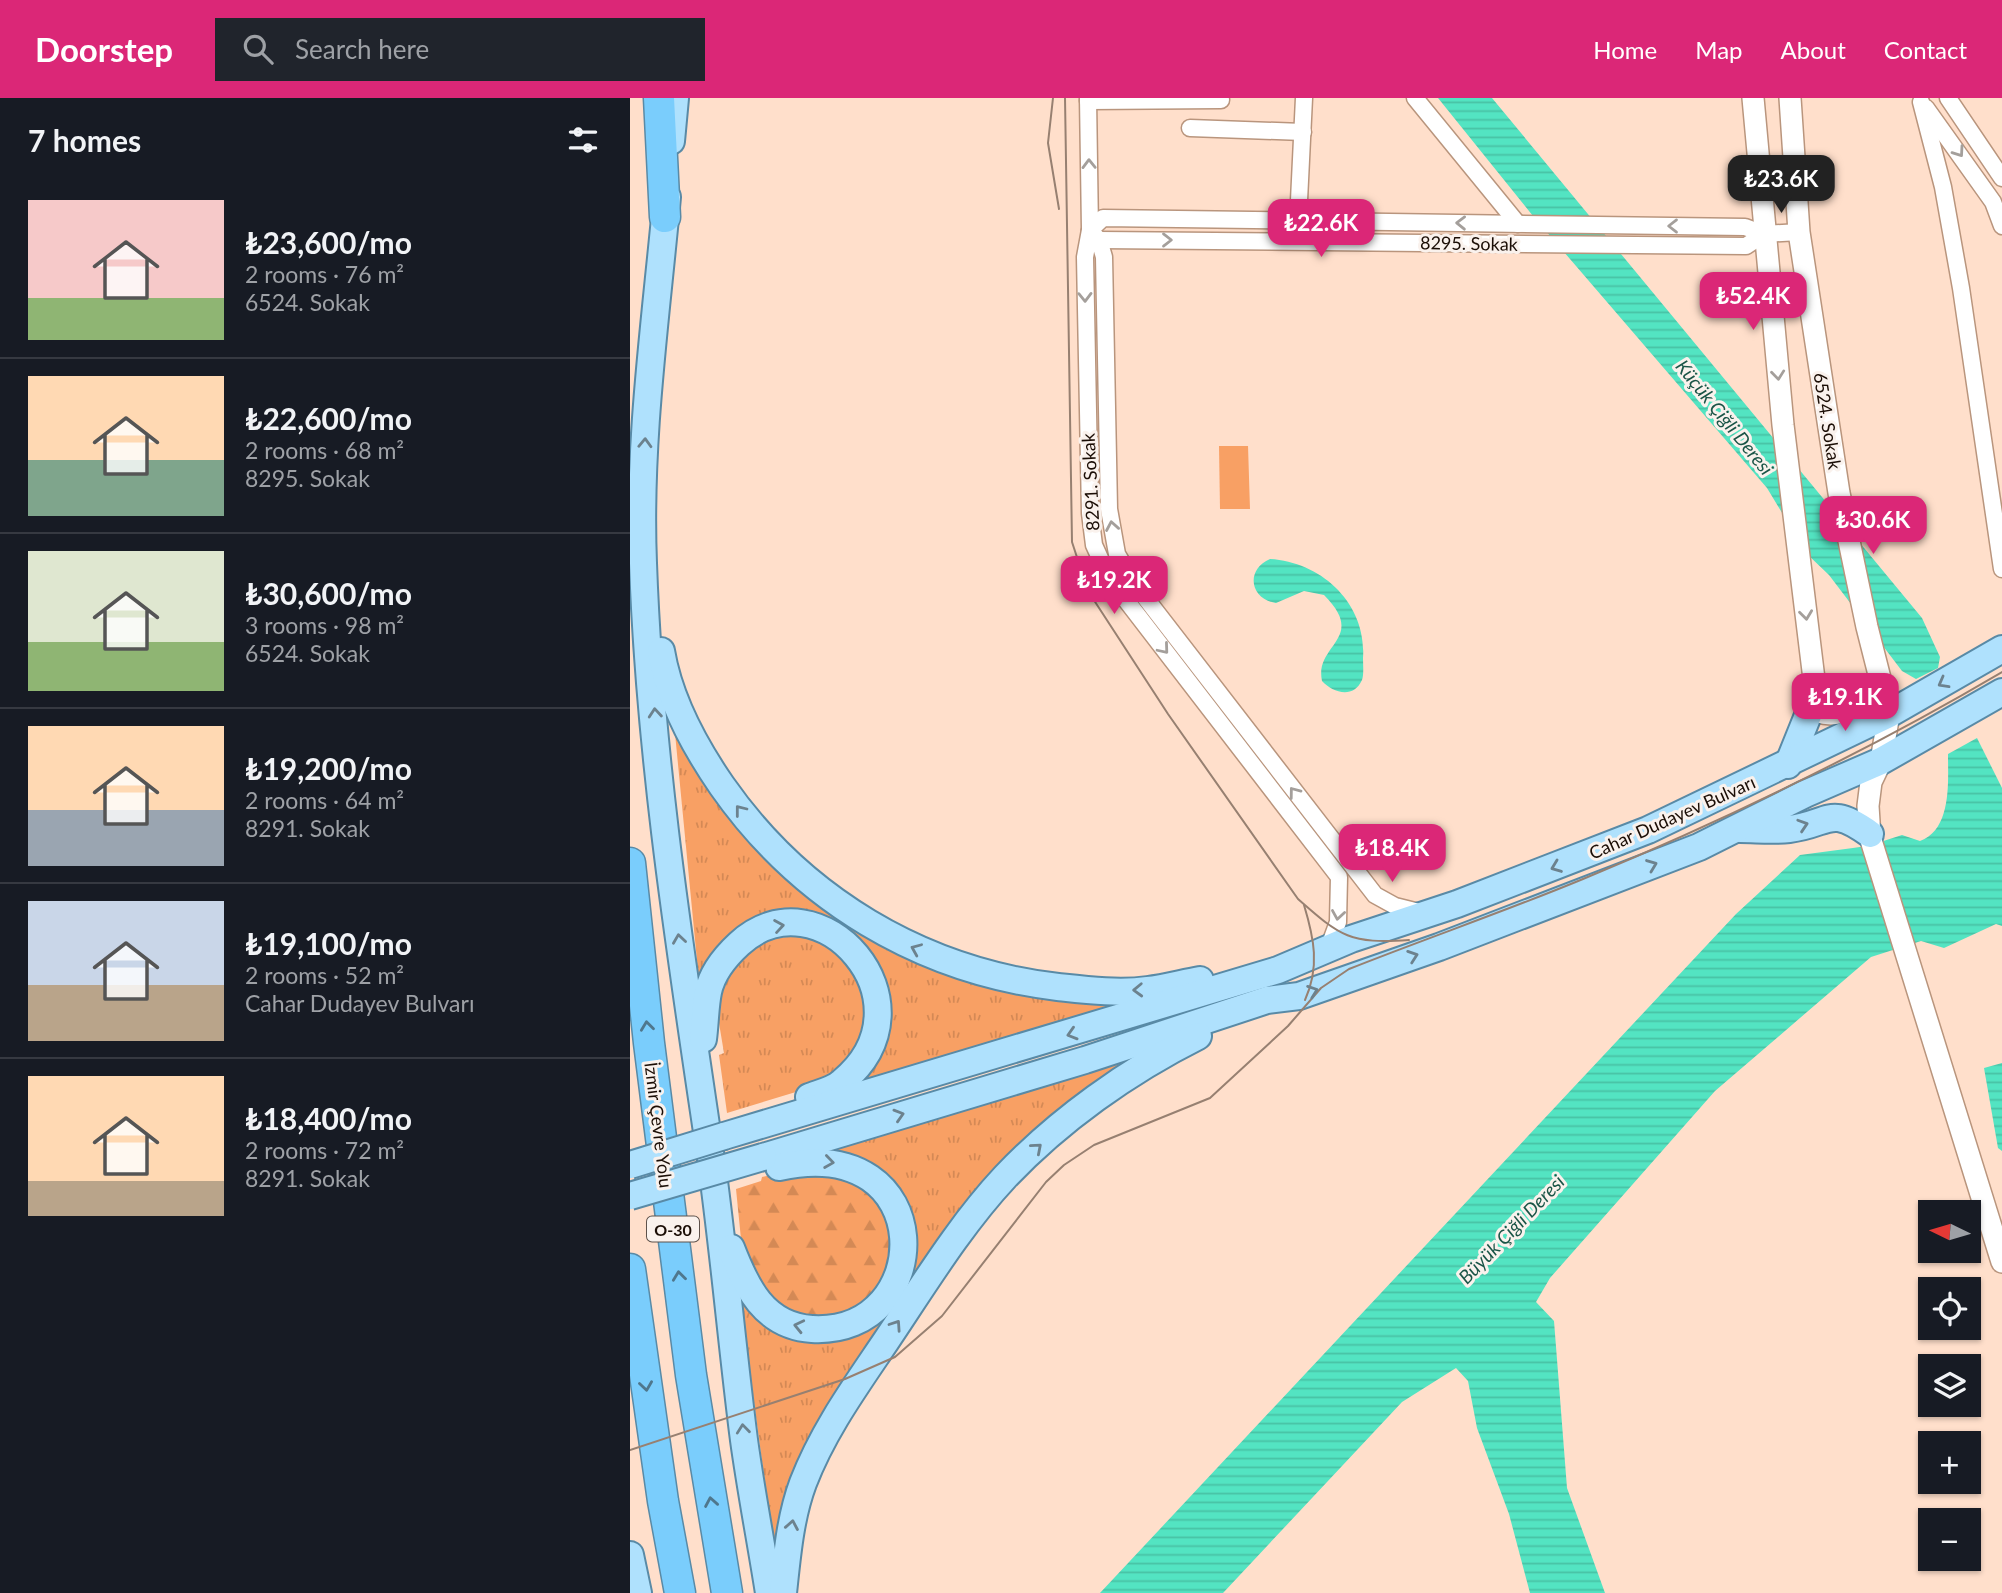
<!DOCTYPE html>
<meta charset="utf-8">
<style>
body{margin:0;font-family:Lato,sans-serif;background:#20242c;color:#f1f3f6;height:100vh;display:flex;flex-direction:column;font-size:26px;white-space:nowrap}
*{box-sizing:border-box;margin:0}
p{font-size:23px;color:#9ea1a6}
.icon{flex:none;width:38px;height:38px;fill:none;stroke:currentColor;stroke-width:2;stroke-linecap:round;stroke-linejoin:round}
.map{position:relative;flex:1;overflow:hidden}
.sheet{display:flex;flex-direction:column;background:#171b24;width:630px}
.sheet>*{flex:none}
.needle{width:46px;rotate:275deg}
.fabs{position:absolute;left:1288px;top:1102px;display:grid;gap:14px}
.fabs a{display:grid;place-items:center;width:63px;height:63px;border-radius:0px;background:#171b24;box-shadow:0 2px 5px #0004;font-size:35px}
.price{position:absolute;translate:-50% -60px;padding:0 16px;border-radius:14px;background:#db2777;color:#fff;font-size:23px;line-height:46px;filter:drop-shadow(0 2px 4px #0008)}
.price::after{content:'';position:absolute;left:50%;top:42px;width:21px;height:16px;margin-left:-10px;background:inherit;clip-path:polygon(0 0,100% 0,50% 100%)}
.price.current{background:#222;color:#fff}
ul{padding:0;list-style:none}
li{display:flex;align-items:center;gap:21px;height:175px;padding:0 28px}
li+li{border-top:2px solid #363941}
li span{display:grid;place-items:center;flex:none;width:196px;height:140px;border-radius:0px;color:#555}
li>.icon{margin-inline-start:auto}
span .icon{width:84px;height:84px;fill:#fffc;stroke-width:1}
li b{font-size:30px}
h2{display:flex;justify-content:space-between;align-items:center;height:84px;padding:0 28px;font-size:30px}
header{display:flex;align-items:center;gap:42px;box-sizing:border-box;height:98px;padding:0 35px;background:#db2777;color:#fff}
header strong{font-size:33px}
nav{display:flex;gap:38px;margin-inline-start:auto;font-size:24px}
.search{width:490px;height:63px;background:#20242c;display:flex;align-items:center;gap:18px;box-sizing:border-box;padding:0 24px;border-radius:0px;color:#9ea1a6;font-size:26px}
main{display:flex;flex:1;min-height:0}
.map>svg:first-child{display:block}
</style>
<header>
<strong>Doorstep</strong>
<div class="search"><svg class="icon" aria-label="search" viewBox="0 0 24 24"><circle cx="10" cy="10" r="6"/><path d="M15 15l6 6"/></svg>Search here</div>
<nav><a>Home</a><a>Map</a><a>About</a><a>Contact</a></nav>
</header>
<main>
<section class="sheet">
<h2>7 homes<svg class="icon" aria-label="filters" viewBox="0 0 24 24"><path d="M4 7h16M4 17h16"/><circle cx="9" cy="7" r="2"/><circle cx="15" cy="17" r="2"/></svg></h2>
<ul>
<li><span style="background:linear-gradient(#f6c9c9 70%,#8fb573 0)"><svg class="icon" aria-label="home" viewBox="0 0 24 24"><path d="M3 11l9-7 9 7M6 9v11h12V9"/></svg></span><div><b>₺23,600/mo</b><p>2 rooms · 76 m²</p><p>6524. Sokak</p></div></li>
<li><span style="background:linear-gradient(#ffd9b3 60%,#7fa58c 0)"><svg class="icon" aria-label="home" viewBox="0 0 24 24"><path d="M3 11l9-7 9 7M6 9v11h12V9"/></svg></span><div><b>₺22,600/mo</b><p>2 rooms · 68 m²</p><p>8295. Sokak</p></div></li>
<li><span style="background:linear-gradient(#dfe7d0 65%,#8fb573 0)"><svg class="icon" aria-label="home" viewBox="0 0 24 24"><path d="M3 11l9-7 9 7M6 9v11h12V9"/></svg></span><div><b>₺30,600/mo</b><p>3 rooms · 98 m²</p><p>6524. Sokak</p></div></li>
<li><span style="background:linear-gradient(#ffd9b3 60%,#9aa5b1 0)"><svg class="icon" aria-label="home" viewBox="0 0 24 24"><path d="M3 11l9-7 9 7M6 9v11h12V9"/></svg></span><div><b>₺19,200/mo</b><p>2 rooms · 64 m²</p><p>8291. Sokak</p></div></li>
<li><span style="background:linear-gradient(#c9d6e8 60%,#b9a48a 0)"><svg class="icon" aria-label="home" viewBox="0 0 24 24"><path d="M3 11l9-7 9 7M6 9v11h12V9"/></svg></span><div><b>₺19,100/mo</b><p>2 rooms · 52 m²</p><p>Cahar Dudayev Bulvarı</p></div></li>
<li><span style="background:linear-gradient(#ffd9b3 75%,#b9a48a 0)"><svg class="icon" aria-label="home" viewBox="0 0 24 24"><path d="M3 11l9-7 9 7M6 9v11h12V9"/></svg></span><div><b>₺18,400/mo</b><p>2 rooms · 72 m²</p><p>8291. Sokak</p></div></li>
</ul>
</section>
<div class="map">
<svg width="1372" height="1495" viewBox="0 0 1372 1495">
<defs>
<pattern id="grass-tufts" width="24" height="20" patternUnits="userSpaceOnUse" patternTransform="scale(1.75)"><rect width="24" height="20" fill="#f8a064"/><path d="M3 7l-1-3M5 7V3M7 7l1-3M15 17l-1-3M17 17v-4M19 17l1-3" fill="none" stroke="#d48955"/></pattern>
<pattern id="forest-firs" width="22" height="20" patternUnits="userSpaceOnUse" patternTransform="scale(1.75)"><rect width="22" height="20" fill="#f8a064"/><path d="M5 1l3.5 6h-7zM16 11l3.5 6h-7z" fill="#d48955"/></pattern>
<pattern id="water-rules" width="6" height="5" patternUnits="userSpaceOnUse" patternTransform="scale(1.75)"><rect width="6" height="5" fill="#53e4c2"/><path d="M0 2.5h6" fill="none" stroke="#48c2a5"/></pattern>
</defs>
<rect width="100%" height="100%" fill="#ffdfcb"/>
<g fill="url(#grass-tufts)">
<polygon points="44,625 99,717 135,759 161,783 218,825 510,903 222,990 238,974 251,950 214,831 97,841 83,854 69,883"/>
<polygon points="180,837 221,863 239,914 230,949 189,987 97,1015 89,957 94,955 87,913 89,893 103,865 134,841"/>
<polygon points="508,956 315,1141 145,1459 110,1201 131,1224 189,1243 213,1241 249,1222 242,1068 200,1051"/>
</g>
<polygon fill="url(#forest-firs)" points="169,1071 232,1086 259,1121 261,1171 234,1209 184,1223 138,1204 113,1161 106,1091 131,1083 132,1079"/>
<polygon fill="#f8a064" points="589,348 618,348 620,411 590,411"/>
<g fill="url(#water-rules)">
<polygon points="808,0 862,0 1292,520 1310,559 1308,570 1286,581 1272,573 1199,477 1177,456 1137,390 903,118"/>
<path d="M640,461C692,464 737,506 733,560C733,567 734,576 732,582C723,602 702,594 692,583C684,546 738,541 694,497L674,493L646,505C620,501 615,472 640,461Z"/>
<path d="M1347,640L1372,690V828L1366,826L1314,850L1291,843L1241,859L1085,993L920,1180L906,1204L924,1223L937,1390L975,1495H900L879,1416L847,1330L838,1283L826,1270L772,1304L593,1495H470L1106,816L1170,757L1238,748L1272,737L1290,743C1322,731 1318,684 1318,656Z"/>
<polygon points="1372,965 1372,1053 1368,1050 1354,970"/>
</g>
<g fill="none" stroke-linecap="round" stroke-linejoin="round">
<g stroke="#b9957d" stroke-width="19">
<g id="minor">
<polyline points="458,0 460,132 455,159 460,415 464,447 479,480 709,779 708,824 698,851"/>
<polyline points="785,0 888,126"/>
<polyline points="1318,0 1372,80"/>
<polyline points="458,3 591,2"/>
<polyline points="1291,4 1313,89 1331,190 1372,471"/>
<polyline points="1296,10 1363,104 1372,128"/>
<polyline points="560,30 673,34"/>
<polyline points="668,123 674,0"/>
<polyline points="460,132 469,142 474,159 479,411 487,456 504,485 745,797 765,808 793,815"/>
<polyline points="460,132 473,120 1115,129 1134,136 1169,134"/>
<polyline points="469,142 1116,148 1134,136"/>
</g>
</g>
<g stroke="#b9957d" stroke-width="24">
<g id="tertiary">
<path d="M1123,0L1153,327L1188,614C1215,622 1236,603 1249,581"/>
<polyline points="1160,0 1169,134 1209,395 1237,529 1259,616 1251,663 1241,684 1238,708 1240,739 1372,1164"/>
</g>
</g>
<g stroke="#598aa6" stroke-width="30">
<g id="primary">
<polyline points="41,43 45,0"/>
<path d="M37,99C26,220 8,343 13,465C20,665 52,864 81,1061C94,1154 102,1248 114,1342C121,1393 131,1444 139,1495"/>
<path d="M31,553C39,601 65,649 92,688C171,801 291,873 428,889C456,892 489,896 518,892C535,890 553,885 570,882"/>
<polyline points="1158,667 1185,600"/>
<path d="M1110,731C1126,731 1143,733 1159,731C1201,726 1198,706 1240,736"/>
<path d="M73,941C75,926 75,909 78,894C82,875 96,858 109,846C189,772 308,905 212,984C204,992 189,995 179,999"/>
<polyline points="94,1038 648,872 721,841 827,806 1018,732 1259,616 1372,551"/>
<polyline points="133,1059 455,962 637,902 669,898 809,849 1069,749 1175,696 1251,663 1372,594"/>
<path d="M101,1150C116,1189 134,1228 182,1231C307,1238 311,1033 149,1069"/>
<polyline points="0,1457 8,1495"/>
<path d="M153,1495C157,1458 160,1420 173,1385C193,1333 225,1289 256,1243C293,1188 330,1127 375,1079C429,1022 498,973 568,938"/>
</g>
</g>
<g stroke="#598aa6" stroke-width="33">
<g id="motorway">
<polyline points="29,0 35,119"/>
<polyline points="0,765 19,945 61,1277 97,1495"/>
<polyline points="0,1171 33,1403 50,1495"/>
</g>
</g>
<use href="#minor" stroke="#fff" stroke-width="16"/>
<use href="#tertiary" stroke="#fff" stroke-width="21"/>
<use href="#primary" stroke="#afe1fd" stroke-width="26"/>
<use href="#motorway" stroke="#7acdfc" stroke-width="30"/>
<g stroke="#978071" stroke-width="2">
<polyline points="423,0 418,45 429,111"/>
<path d="M435,0L442,444L458,493L538,616L668,801C711,839 720,846 779,842"/>
<path d="M674,807C684,840 690,869 675,902"/>
<path d="M0,1352L215,1281L265,1259L312,1218L416,1084L434,1067L464,1047L580,1000L658,928L691,890L719,871C797,840 876,813 953,781C1097,721 1238,653 1372,574"/>
</g>
<g stroke="#598aa6" stroke-width="30" stroke-linecap="butt">
<g id="primary-bridge">
<polyline points="0,1067 94,1038"/>
<polyline points="0,1098 133,1059"/>
</g>
</g>
<use href="#primary-bridge" stroke="#afe1fd" stroke-width="26"/>
</g>
<defs><path id="oneway-chevron" d="M-2-3.5L2.5 0L-2 3.5" fill="none" stroke-width="1.6" stroke-linecap="round" stroke-linejoin="round" transform="scale(1.75)"/></defs>
<g stroke="#a49f9b">
<use href="#oneway-chevron" transform="translate(1329 54) rotate(55)"/>
<use href="#oneway-chevron" transform="translate(459 66) rotate(-91)"/>
<use href="#oneway-chevron" transform="translate(831 125) rotate(-179)"/>
<use href="#oneway-chevron" transform="translate(1043 128) rotate(-180)"/>
<use href="#oneway-chevron" transform="translate(537 142)"/>
<use href="#oneway-chevron" transform="translate(455 199) rotate(89)"/>
<use href="#oneway-chevron" transform="translate(1148 277) rotate(84)"/>
<use href="#oneway-chevron" transform="translate(482 428) rotate(-100)"/>
<use href="#oneway-chevron" transform="translate(1176 517) rotate(83)"/>
<use href="#oneway-chevron" transform="translate(534 551) rotate(50)"/>
<use href="#oneway-chevron" transform="translate(664 694) rotate(-127)"/>
<use href="#oneway-chevron" transform="translate(708 817) rotate(99)"/>
</g>
<g stroke="#6c828e">
<use href="#oneway-chevron" transform="translate(15 345) rotate(-88)"/>
<use href="#oneway-chevron" transform="translate(1313 585) rotate(151)"/>
<use href="#oneway-chevron" transform="translate(25 615) rotate(-95)"/>
<use href="#oneway-chevron" transform="translate(110 712) rotate(-128)"/>
<use href="#oneway-chevron" transform="translate(1173 727) rotate(-18)"/>
<use href="#oneway-chevron" transform="translate(1022 767) rotate(-21)"/>
<use href="#oneway-chevron" transform="translate(926 769) rotate(159)"/>
<use href="#oneway-chevron" transform="translate(149 828) rotate(-9)"/>
<use href="#oneway-chevron" transform="translate(49 841) rotate(-98)"/>
<use href="#oneway-chevron" transform="translate(286 851) rotate(-157)"/>
<use href="#oneway-chevron" transform="translate(783 858) rotate(-19)"/>
<use href="#oneway-chevron" transform="translate(508 892) rotate(178)"/>
<use href="#oneway-chevron" transform="translate(683 893) rotate(-20)"/>
<use href="#oneway-chevron" transform="translate(442 936) rotate(163)"/>
<use href="#oneway-chevron" transform="translate(269 1017) rotate(-17)"/>
<use href="#oneway-chevron" transform="translate(407 1050) rotate(-41)"/>
<use href="#oneway-chevron" transform="translate(199 1064) rotate(8)"/>
<use href="#oneway-chevron" transform="translate(266 1227) rotate(-56)"/>
<use href="#oneway-chevron" transform="translate(169 1228) rotate(-167)"/>
<use href="#oneway-chevron" transform="translate(113 1331) rotate(-96)"/>
<use href="#oneway-chevron" transform="translate(162 1427) rotate(-80)"/>
</g>
<g stroke="#4f778d">
<use href="#oneway-chevron" transform="translate(17 928) rotate(-97)"/>
<use href="#oneway-chevron" transform="translate(49 1178) rotate(-97)"/>
<use href="#oneway-chevron" transform="translate(16 1288) rotate(82)"/>
<use href="#oneway-chevron" transform="translate(81 1404) rotate(-100)"/>
</g>
<g text-anchor="middle" dominant-baseline="central" stroke-width="6" stroke-linejoin="round" paint-order="stroke">
<rect fill="#faf2ed" stroke="#5e524b" stroke-width="2" x="17" y="1118.5" width="52" height="25" rx="5"/>
<g font-size="16" font-weight="bold" fill="#1b0e06">
<text x="43" y="1131">O-30</text>
</g>
<g font-size="18" fill="#1b0e06" stroke="#faf2ed">
<text transform="translate(839 145) rotate(1)">8295. Sokak</text>
<text transform="translate(1198 323) rotate(81)">6524. Sokak</text>
<text transform="translate(460 384) rotate(-93)">8291. Sokak</text>
<text transform="translate(1042 719) rotate(-24)">Cahar Dudayev Bulvarı</text>
<text transform="translate(29 1027) rotate(83)">İzmir Çevre Yolu</text>
</g>
<g font-size="19" font-style="italic" fill="#1a5547" stroke="#faf2ed">
<text transform="translate(1095 319) rotate(51)">Küçük Çiğli Deresi</text>
<text transform="translate(881 1131) rotate(-46)">Büyük Çiğli Deresi</text>
</g>
</g>
</svg>
<div class="fabs">
<a><svg class="needle" viewBox="-14 -14 28 28"><path d="M0-13l5 13h-10z" fill="#e53935"/><path d="M0 13l5-13h-10z" fill="#9ea1a6"/></svg></a>
<a><svg class="icon" aria-label="locate" viewBox="0 0 24 24"><circle cx="12" cy="12" r="6"/><path d="M12 2v4M12 18v4M2 12h4M18 12h4"/></svg></a>
<a><svg class="icon" aria-label="layers" viewBox="0 0 24 24"><path d="M12 4l9 5-9 5-9-5zM3 14l9 5 9-5"/></svg></a>
<a>+</a>
<a>−</a>
</div>
<b class="price current" style="left:1151px;top:117px">₺23.6K</b>
<b class="price" style="left:691px;top:161px">₺22.6K</b>
<b class="price" style="left:1123px;top:234px">₺52.4K</b>
<b class="price" style="left:1243px;top:458px">₺30.6K</b>
<b class="price" style="left:484px;top:518px">₺19.2K</b>
<b class="price" style="left:1215px;top:635px">₺19.1K</b>
<b class="price" style="left:762px;top:786px">₺18.4K</b>
</div>
</main>
